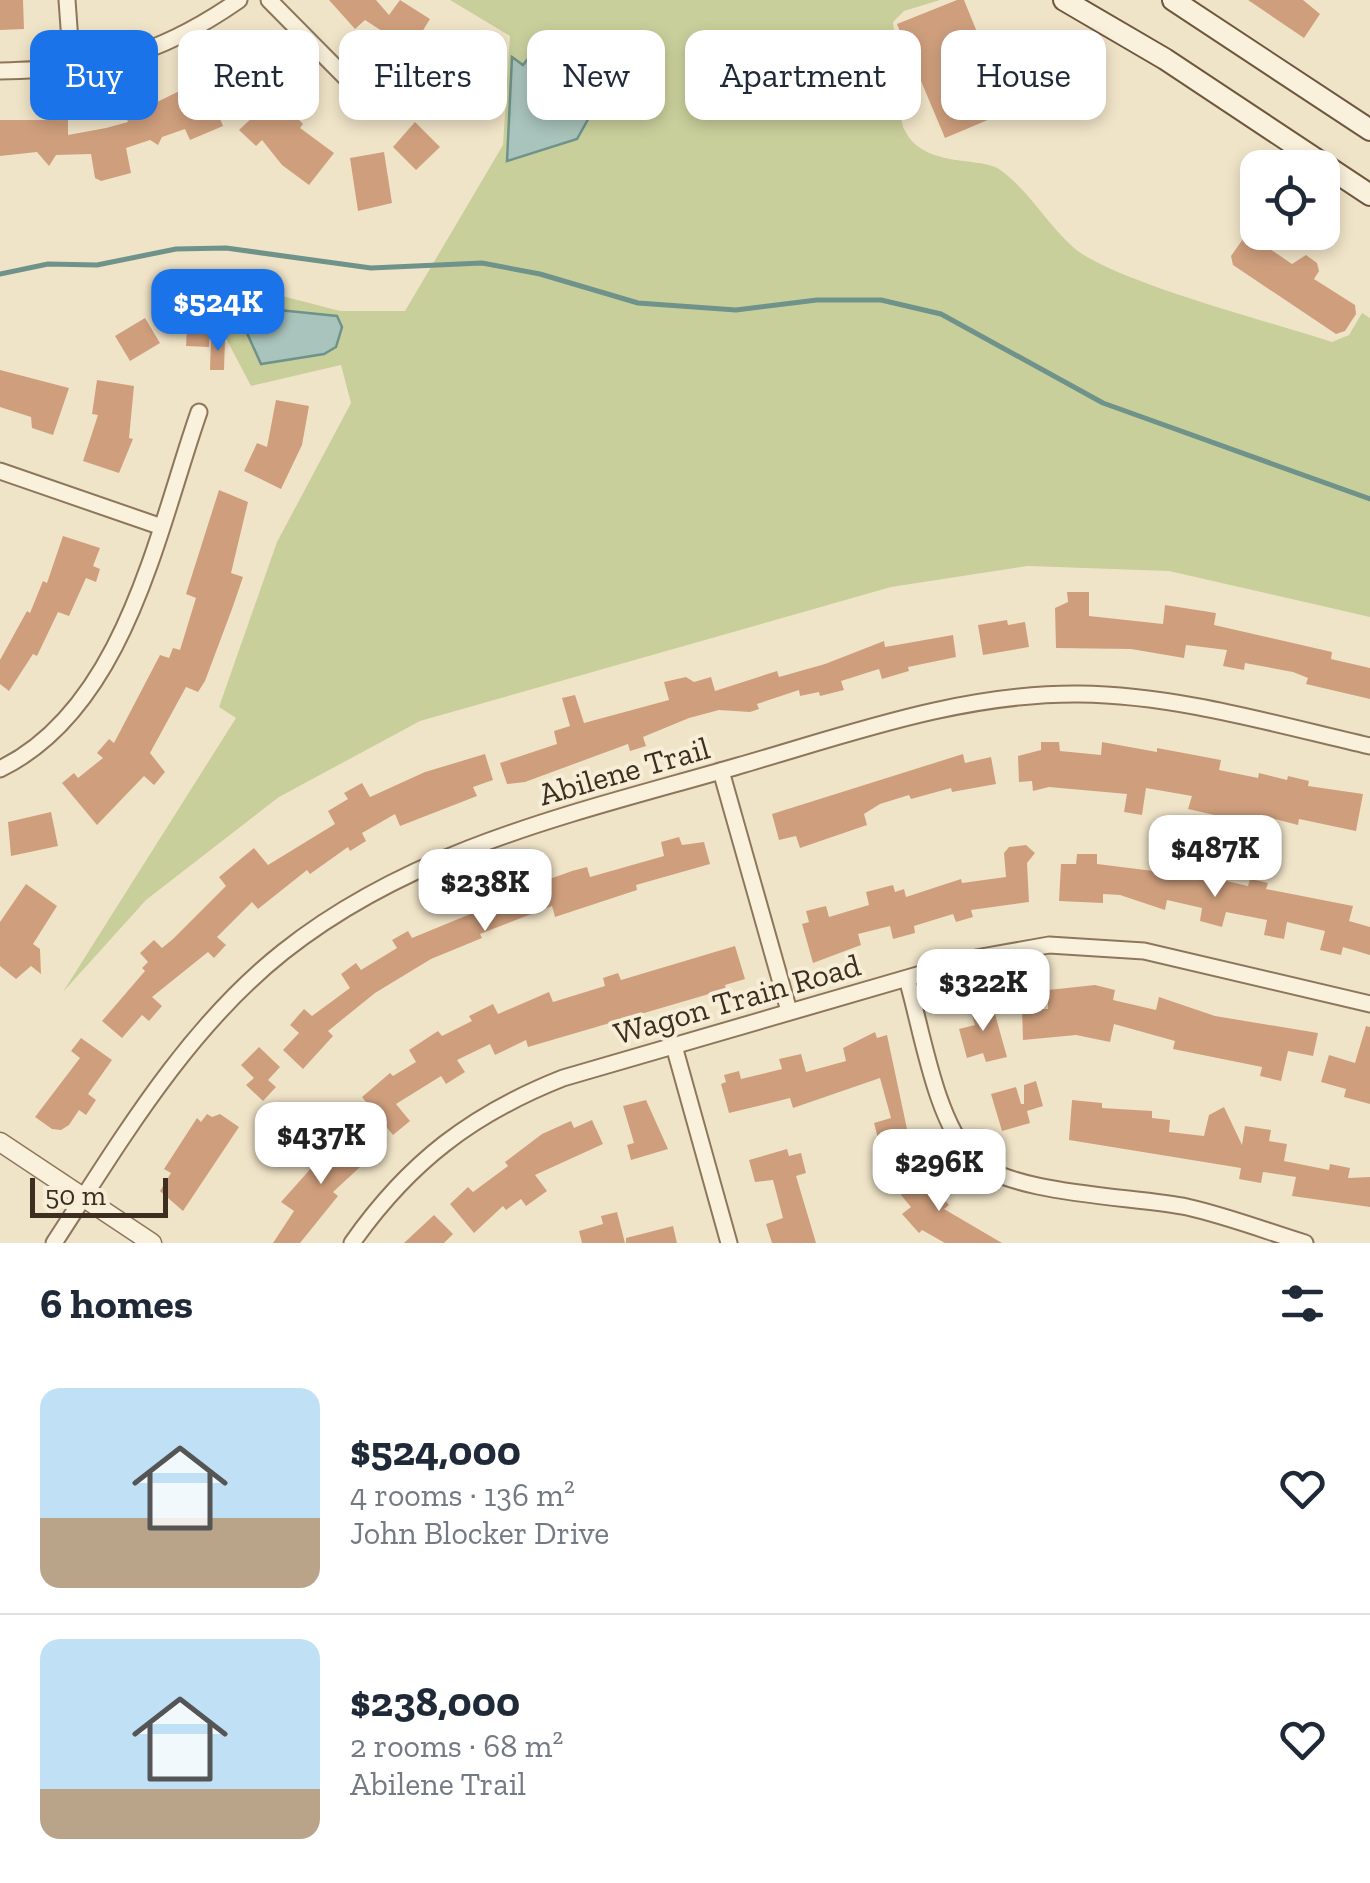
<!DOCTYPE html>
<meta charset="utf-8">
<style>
body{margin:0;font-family:"Zilla Slab",serif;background:#f2f2f3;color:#1f2937;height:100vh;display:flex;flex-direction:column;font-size:38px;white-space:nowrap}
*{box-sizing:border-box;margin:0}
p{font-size:32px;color:#747a83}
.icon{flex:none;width:55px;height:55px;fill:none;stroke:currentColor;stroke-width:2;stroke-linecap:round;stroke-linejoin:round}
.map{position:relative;height:1243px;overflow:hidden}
.drawer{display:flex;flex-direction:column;background:#fff;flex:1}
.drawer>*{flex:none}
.banner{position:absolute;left:30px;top:30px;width:1310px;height:90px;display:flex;gap:20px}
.tools{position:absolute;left:1240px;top:150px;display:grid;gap:20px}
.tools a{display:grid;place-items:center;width:100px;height:100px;border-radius:20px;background:#fff;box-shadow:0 5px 15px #0003;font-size:50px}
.scale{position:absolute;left:30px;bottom:25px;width:138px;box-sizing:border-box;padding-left:10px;border:5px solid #3d2e20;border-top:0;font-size:28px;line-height:35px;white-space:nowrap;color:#3d2e20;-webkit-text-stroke:8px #f7eed8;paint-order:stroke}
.price{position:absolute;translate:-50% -85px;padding:0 22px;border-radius:20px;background:#fff;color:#222;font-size:32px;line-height:65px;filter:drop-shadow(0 2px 5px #0008)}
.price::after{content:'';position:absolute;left:50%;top:60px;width:30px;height:22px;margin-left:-15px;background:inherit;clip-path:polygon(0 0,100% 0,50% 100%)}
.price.on{background:#1a73e8;color:#fff}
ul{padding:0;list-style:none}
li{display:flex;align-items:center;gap:30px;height:250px;padding:0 40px}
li+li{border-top:2px solid #e0e1e3}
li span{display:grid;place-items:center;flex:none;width:280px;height:200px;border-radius:20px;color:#555}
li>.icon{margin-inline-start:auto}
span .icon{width:120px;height:120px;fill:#fffc;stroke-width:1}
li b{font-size:42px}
h2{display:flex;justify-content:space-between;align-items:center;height:120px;padding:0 40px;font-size:42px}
.tag{padding:0 35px;border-radius:20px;background:#fff;box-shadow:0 5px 15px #0003;font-size:35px;line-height:90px}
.tag.on{background:#1a73e8;color:#fff}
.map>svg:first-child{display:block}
</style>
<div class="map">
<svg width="1370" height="1243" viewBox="0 0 1370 1243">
<rect width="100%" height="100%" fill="#f0e4c8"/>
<path fill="#c9cf9b" d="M450,0H940L904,11L893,22C895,41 899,118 904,129C923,169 979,156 999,169C1029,190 1046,223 1073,247C1111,281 1275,323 1332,342L1349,335L1362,313L1370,318V617L1169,571L1028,566L891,587L420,721L279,797L146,900L63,992L236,718L219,707L277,542L351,403L341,365L251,386L219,325L232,283L340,311H405L503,145L510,36Z"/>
<g fill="#a9c4bc" stroke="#6f938a" stroke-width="2.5">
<polygon points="512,57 523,65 527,60 556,79 591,114 577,139 507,161"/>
<polygon points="250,307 337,316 342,327 336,347 324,354 261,364 242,322"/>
</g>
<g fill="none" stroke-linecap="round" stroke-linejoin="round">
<polyline stroke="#6f938a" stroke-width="5" points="0,274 48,264 97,265 176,249 226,248 371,268 482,263 540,274 638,303 736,310 817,300 881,300 941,314 1103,403 1370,499"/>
</g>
<g fill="#cf9f7d">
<polygon points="0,0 23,0 24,29 0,30"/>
<polygon points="329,0 376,0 389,15 400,0 430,19 411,50 365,20 355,29"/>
<polygon points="957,0 964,0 1009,111 945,138 897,24"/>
<polygon points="1248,0 1303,0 1320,14 1304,38"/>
<polygon points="252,45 282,75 269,88 303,124 300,128 334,153 309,185 282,165 262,140 256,146 239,130 256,114 219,78"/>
<polygon points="425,73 460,75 457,120 419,118 440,97 423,96"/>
<polygon points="204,79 223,126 190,140 185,129 162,137 158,145 150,140 126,148 131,173 101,181 95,178 91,154 56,155 49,166 37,152 0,156 0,120 68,120 68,135 106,128 128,122 125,114 137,105 157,102"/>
<polygon points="415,122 440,147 416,170 393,147"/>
<polygon points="384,152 392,203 358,211 350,158"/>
<polygon points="1251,236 1292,264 1306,255 1317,263 1319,271 1314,279 1355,305 1356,314 1345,331 1336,334 1233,265 1231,256 1243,239"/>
<polygon points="188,306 211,307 209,347 186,346"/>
<polygon points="145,318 160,343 130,361 115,336"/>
<polygon points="211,338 225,338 224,370 210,370"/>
<polygon points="0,370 69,388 53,435 32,428 31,417 0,407"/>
<polygon points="97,380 134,386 129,438 133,439 119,473 83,461 98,415 92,414"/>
<polygon points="276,400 309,406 302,445 281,489 244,471 257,443 267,447"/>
<polygon points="219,490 248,502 231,573 243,577 232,609 205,681 198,692 186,687 150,753 165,772 154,785 144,776 97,825 62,783 74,773 78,778 103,758 97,753 109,739 114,743 160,655 169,658 173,648 180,650 196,598 186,594"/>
<polygon points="63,536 100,548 93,566 100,569 96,582 86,578 69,616 58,612 37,656 33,654 9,691 0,684 0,660 27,611 30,613 43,581 47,583"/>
<polygon points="1067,592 1089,592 1089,616 1163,624 1165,605 1216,613 1214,625 1332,652 1331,659 1370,668 1370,699 1306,684 1308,678 1293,672 1245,663 1244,670 1223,666 1227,650 1186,645 1184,658 1131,649 1056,648 1055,608 1068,602"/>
<polygon points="1007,620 1008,625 1025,622 1029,647 983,655 978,625"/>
<polygon points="953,635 956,657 908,667 909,671 882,679 879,669 841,681 844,690 820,696 819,692 800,696 799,690 757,704 759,709 750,712 719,710 689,718 643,737 646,746 630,751 628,744 525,782 507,784 500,763 557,744 554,731 570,726 562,698 575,695 584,723 669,700 664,682 686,677 694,682 711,677 715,691 777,671 779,677 825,664 884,641 885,647"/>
<polygon points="1041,742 1059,742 1060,751 1101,755 1102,742 1157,752 1157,748 1221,760 1219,770 1258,778 1259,773 1287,780 1288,776 1309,781 1308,786 1363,794 1356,831 1299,819 1298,825 1259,815 1253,842 1216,835 1219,816 1188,809 1192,796 1146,788 1142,815 1124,812 1127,794 1049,787 1033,791 1032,781 1019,782 1018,756 1041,750"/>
<polygon points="485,754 493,780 473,787 477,796 400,826 395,814 362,833 366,841 350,851 348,847 310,874 307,870 258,909 252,902 217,937 226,945 214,958 208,952 152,997 162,1006 149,1021 142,1015 122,1038 102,1021 145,971 142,968 148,962 140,953 154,940 162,948 173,939 226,886 219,877 254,848 268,865 335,824 328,811 348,799 344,793 362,783 370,797 425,772"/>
<polygon points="963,754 965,763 991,757 996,784 952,792 951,788 911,799 909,795 880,804 864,814 867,825 800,848 796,836 779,840 772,814"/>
<polygon points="51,812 58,846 11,856 8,822"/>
<polygon points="679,837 682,845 704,842 710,864 636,885 637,890 555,917 552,906 480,934 482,938 431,959 375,993 328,1031 333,1036 303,1069 283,1050 299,1033 290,1025 304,1009 312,1016 350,988 341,974 356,963 361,970 397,948 392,940 408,931 412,938 490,906 488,901 572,871 587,867 590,877 664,856 661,842"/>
<polygon points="1026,845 1035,853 1027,863 1029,902 971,910 973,917 956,922 953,914 914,926 915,933 893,939 890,926 858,934 861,945 813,963 802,924 809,922 806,911 826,906 829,917 869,905 866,892 893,885 895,892 904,889 906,897 961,879 962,883 1006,877 1004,853 1009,847"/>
<polygon points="1077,854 1097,854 1097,864 1186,875 1188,864 1206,868 1204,876 1248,886 1250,879 1268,883 1266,889 1353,906 1349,921 1370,927 1370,955 1343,947 1341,955 1320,950 1325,931 1287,922 1284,939 1264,935 1267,920 1226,912 1222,927 1200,921 1202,908 1167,900 1165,910 1120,895 1103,894 1103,903 1059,901 1061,864 1076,864"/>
<polygon points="26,884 57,906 33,944 40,949 41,974 31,966 16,979 0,966 0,922"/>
<polygon points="735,946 745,979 725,985 726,989 528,1047 526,1040 495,1055 490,1044 457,1060 465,1072 446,1084 441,1076 396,1104 410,1121 393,1135 362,1097 390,1073 393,1076 416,1062 409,1050 438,1031 442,1036 472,1021 469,1016 493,1004 498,1014 549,992 553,1002 605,986 603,978 618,973 621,980"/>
<polygon points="1095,985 1115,990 1113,1000 1156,1010 1159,997 1215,1016 1318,1033 1313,1056 1288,1051 1281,1081 1260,1076 1262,1067 1173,1049 1175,1041 1114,1024 1110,1042 1076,1035 1023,1040 1022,1009 1048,1009 1048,990"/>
<polygon points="991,1000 1007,1057 986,1062 983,1053 967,1058 959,1029 975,1025 969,1006"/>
<polygon points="1366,1026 1370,1027 1370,1104 1344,1097 1346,1089 1321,1082 1329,1055 1355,1063"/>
<polygon points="875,1032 877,1038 887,1035 914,1162 886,1169 874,1123 891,1118 880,1078 793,1108 790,1098 729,1113 721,1084 726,1082 724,1075 739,1071 741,1079 782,1069 779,1059 801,1054 806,1072 846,1061 843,1048"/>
<polygon points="81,1038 112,1060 88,1094 96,1100 86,1115 79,1110 69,1125 61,1130 52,1129 35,1117 80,1058 71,1051"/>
<polygon points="259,1047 280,1067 268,1080 276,1087 263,1101 246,1085 254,1078 241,1065"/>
<polygon points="1036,1081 1043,1106 1027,1111 1030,1123 1002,1131 991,1094 1016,1087 1021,1104 1024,1104 1024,1085"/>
<polygon points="646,1100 668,1149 631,1160 627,1145 634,1143 623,1106"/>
<polygon points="1072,1100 1102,1103 1102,1108 1152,1111 1152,1118 1170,1120 1169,1132 1204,1136 1209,1115 1224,1107 1242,1145 1245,1126 1271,1130 1269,1141 1287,1144 1284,1161 1329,1170 1330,1164 1350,1168 1348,1178 1370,1177 1370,1207 1292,1196 1296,1177 1263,1172 1261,1183 1239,1179 1241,1168 1069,1140"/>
<polygon points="207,1114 212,1117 220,1114 239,1127 183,1211 160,1191 171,1173 164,1169 197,1118 201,1122"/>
<polygon points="592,1120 603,1144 535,1175 547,1191 526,1206 521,1199 506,1210 503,1206 474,1233 450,1204 468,1187 473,1192 508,1166 505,1162 542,1134 571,1121 574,1128"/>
<polygon points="346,1129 373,1155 333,1192 338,1196 300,1243 273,1243 294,1211 281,1202"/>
<polygon points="787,1149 789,1156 801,1153 806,1173 796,1176 816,1243 772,1243 766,1224 783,1218 773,1180 755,1182 749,1160"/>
<polygon points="929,1170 949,1191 942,1197 949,1205 944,1209 1002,1243 945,1243 922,1230 919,1233 902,1214 911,1207 901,1195"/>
<polygon points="617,1212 625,1243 582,1243 579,1231 603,1224 601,1216"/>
<polygon points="434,1215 453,1234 444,1243 404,1243"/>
<polygon points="673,1226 677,1243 626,1243 626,1238"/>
</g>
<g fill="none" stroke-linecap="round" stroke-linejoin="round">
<g stroke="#8d765c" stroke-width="19">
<g id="minor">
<polyline points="67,0 72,69"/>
<polyline points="269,0 358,90"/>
<path d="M0,71C102,68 154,59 239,0"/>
<polyline points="0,471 159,526"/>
<path d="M0,769C125,708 157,532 199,412"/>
<polyline points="721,771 789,1011"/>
<path d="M907,979C922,1030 935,1120 972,1158C1008,1195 1134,1196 1187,1207C1227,1216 1266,1231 1305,1243"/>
<polyline points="674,1046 729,1243"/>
<path d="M54,1243C121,1140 186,1029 283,952C415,847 579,812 738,766C849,734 961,693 1079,694C1177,695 1274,724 1370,746"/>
<path d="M352,1243C409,1162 472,1114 563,1078L976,958L1049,945L1144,951L1370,1004"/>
</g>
</g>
<g stroke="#8d765c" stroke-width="21">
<polyline id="tertiary" points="0,1142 152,1243"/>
</g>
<g stroke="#6f573f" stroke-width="24">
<g id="secondary">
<polyline points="1064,0 1165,59 1370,195"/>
<polyline points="1173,0 1370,130"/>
</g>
</g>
<use href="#minor" stroke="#faf1dc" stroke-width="15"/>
<use href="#tertiary" stroke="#faf1dc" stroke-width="18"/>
<use href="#secondary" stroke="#faf1dc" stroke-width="20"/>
</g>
<g text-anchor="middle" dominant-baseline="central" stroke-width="8" stroke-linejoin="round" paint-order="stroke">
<g font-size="32" fill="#3d2e20" stroke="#f7eed8">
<text transform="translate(624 771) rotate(-16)">Abilene Trail</text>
<text transform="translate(737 999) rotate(-16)">Wagon Train Road</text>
</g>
</g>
</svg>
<div class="tools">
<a><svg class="icon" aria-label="locate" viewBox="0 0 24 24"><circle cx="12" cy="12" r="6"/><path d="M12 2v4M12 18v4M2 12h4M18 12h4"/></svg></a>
</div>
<div class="scale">50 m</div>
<b class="price on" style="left:218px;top:354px">$524K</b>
<b class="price" style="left:1215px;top:900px">$487K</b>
<b class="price" style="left:485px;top:934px">$238K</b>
<b class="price" style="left:983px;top:1034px">$322K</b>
<b class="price" style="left:321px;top:1187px">$437K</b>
<b class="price" style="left:939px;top:1214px">$296K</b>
<div class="banner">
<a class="tag on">Buy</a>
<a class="tag">Rent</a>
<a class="tag">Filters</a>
<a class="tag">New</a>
<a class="tag">Apartment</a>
<a class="tag">House</a>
</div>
</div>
<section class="drawer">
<h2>6 homes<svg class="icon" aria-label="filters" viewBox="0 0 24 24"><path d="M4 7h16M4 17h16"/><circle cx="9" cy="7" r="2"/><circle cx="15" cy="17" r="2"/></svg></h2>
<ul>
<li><span style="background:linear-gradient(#bfe0f5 65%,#b9a48a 0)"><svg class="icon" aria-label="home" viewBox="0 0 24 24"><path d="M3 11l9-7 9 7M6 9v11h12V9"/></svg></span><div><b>$524,000</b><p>4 rooms · 136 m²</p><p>John Blocker Drive</p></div><svg class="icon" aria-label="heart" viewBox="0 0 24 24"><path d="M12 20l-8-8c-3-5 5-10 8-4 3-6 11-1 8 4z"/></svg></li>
<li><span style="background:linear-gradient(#bfe0f5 75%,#b9a48a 0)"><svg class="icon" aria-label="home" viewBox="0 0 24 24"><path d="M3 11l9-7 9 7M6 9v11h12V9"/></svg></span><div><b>$238,000</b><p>2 rooms · 68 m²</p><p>Abilene Trail</p></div><svg class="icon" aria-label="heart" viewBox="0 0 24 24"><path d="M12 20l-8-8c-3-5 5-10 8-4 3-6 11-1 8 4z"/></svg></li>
</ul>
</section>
